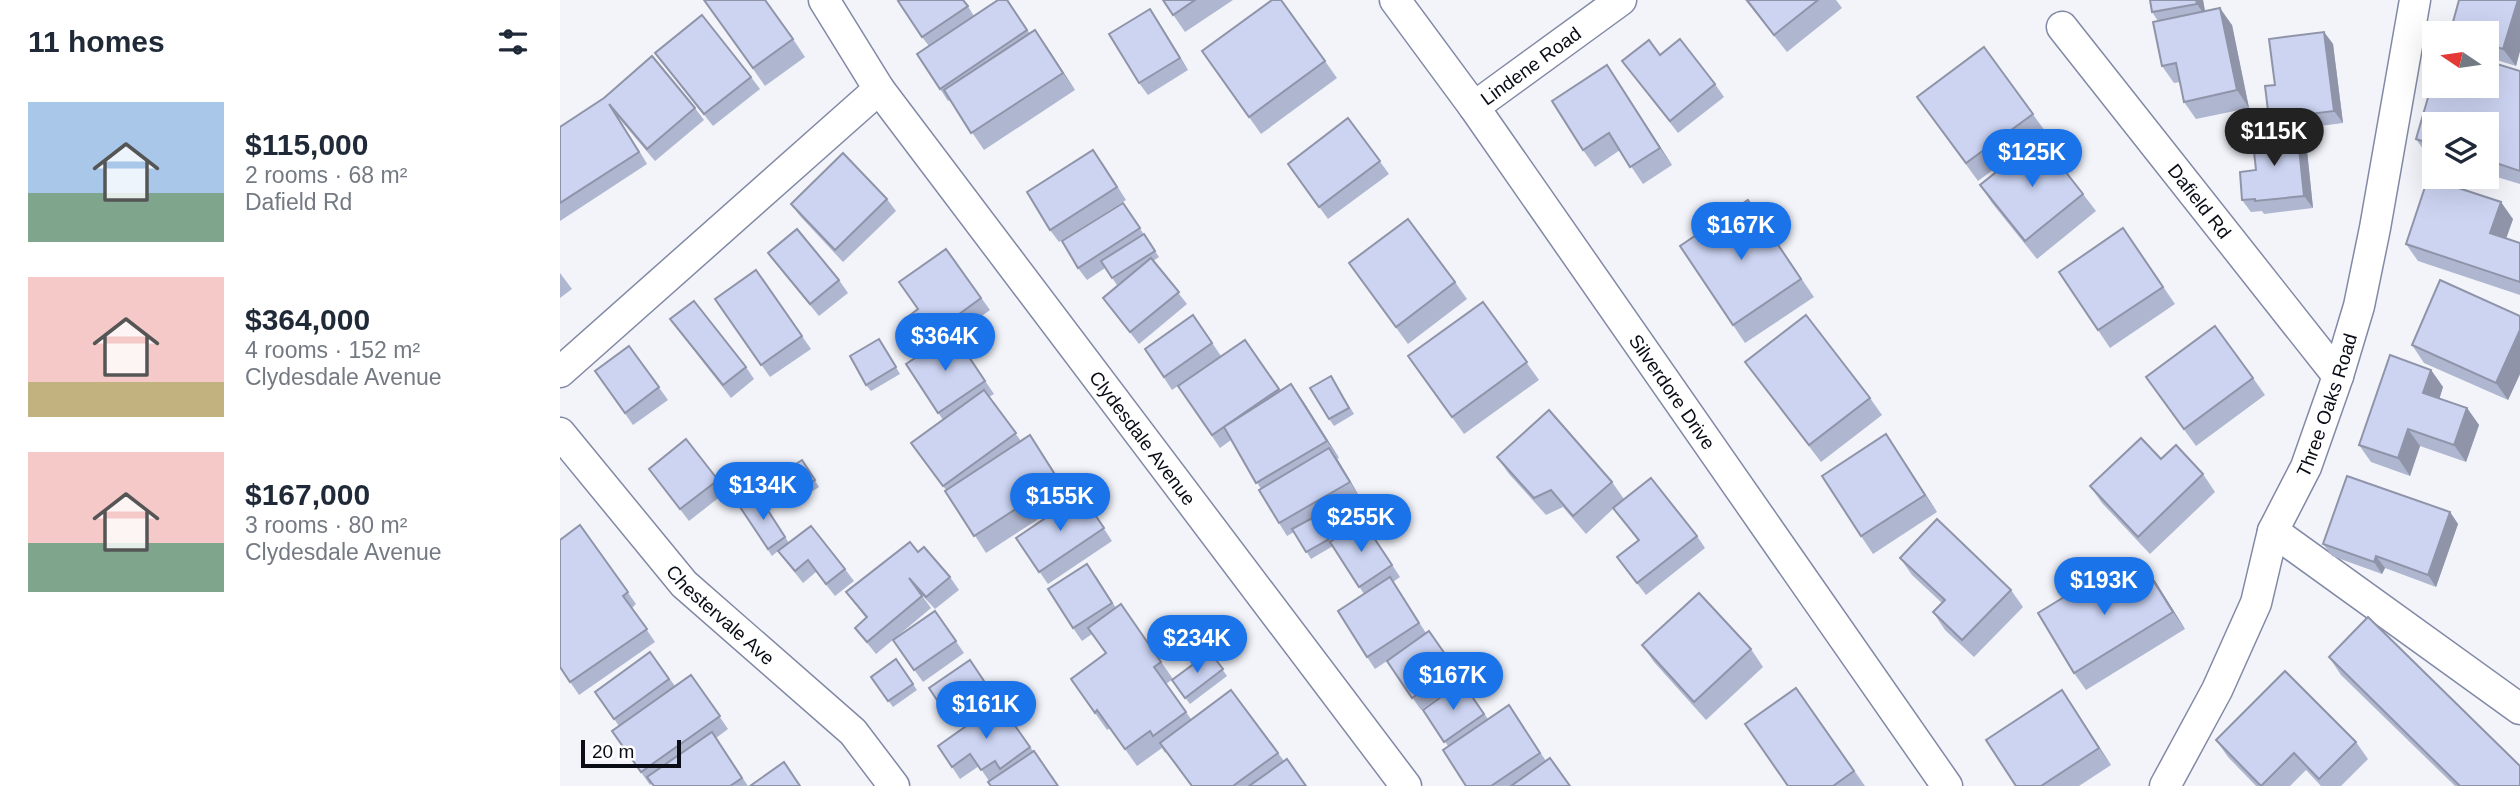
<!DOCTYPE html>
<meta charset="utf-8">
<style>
body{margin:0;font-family:Helvetica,sans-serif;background:#f2f2f3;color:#1f2937;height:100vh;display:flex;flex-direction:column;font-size:26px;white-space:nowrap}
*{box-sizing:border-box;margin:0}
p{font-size:23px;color:#747a83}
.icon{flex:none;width:38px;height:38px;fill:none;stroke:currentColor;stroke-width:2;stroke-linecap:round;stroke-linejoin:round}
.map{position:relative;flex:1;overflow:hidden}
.drawer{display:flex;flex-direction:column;background:#fff;width:560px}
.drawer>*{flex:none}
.needle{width:46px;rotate:283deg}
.fabs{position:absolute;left:1862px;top:21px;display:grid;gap:14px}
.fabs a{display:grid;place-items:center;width:77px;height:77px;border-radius:0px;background:#fff;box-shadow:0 7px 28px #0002;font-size:35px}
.scale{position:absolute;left:21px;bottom:18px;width:100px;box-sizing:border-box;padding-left:7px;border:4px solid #0a0c16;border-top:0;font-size:19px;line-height:24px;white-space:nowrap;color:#0a0c16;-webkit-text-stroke:5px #fff;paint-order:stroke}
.price{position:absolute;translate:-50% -60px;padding:0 16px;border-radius:24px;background:#1a73e8;color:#fff;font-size:23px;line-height:46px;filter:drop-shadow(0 2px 4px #0008)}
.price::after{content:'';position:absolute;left:50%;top:42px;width:21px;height:16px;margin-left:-10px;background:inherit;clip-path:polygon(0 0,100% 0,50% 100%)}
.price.current{background:#222;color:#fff}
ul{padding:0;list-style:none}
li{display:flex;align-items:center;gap:21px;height:175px;padding:0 28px}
li span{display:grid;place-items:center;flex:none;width:196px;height:140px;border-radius:0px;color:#555}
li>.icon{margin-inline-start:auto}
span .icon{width:84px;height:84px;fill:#fffc;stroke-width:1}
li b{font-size:30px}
h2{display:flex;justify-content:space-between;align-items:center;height:84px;padding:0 28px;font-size:30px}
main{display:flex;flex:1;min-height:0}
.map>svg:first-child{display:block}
</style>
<main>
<section class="drawer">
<h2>11 homes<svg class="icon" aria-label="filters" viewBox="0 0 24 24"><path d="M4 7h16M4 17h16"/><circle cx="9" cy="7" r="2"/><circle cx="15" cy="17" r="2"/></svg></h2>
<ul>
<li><span style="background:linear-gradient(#a9c7e8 65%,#7fa58c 0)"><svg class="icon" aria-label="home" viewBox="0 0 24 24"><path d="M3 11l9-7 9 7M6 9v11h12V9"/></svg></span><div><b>$115,000</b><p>2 rooms · 68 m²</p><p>Dafield Rd</p></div></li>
<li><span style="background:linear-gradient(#f6c9c9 75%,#c2b280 0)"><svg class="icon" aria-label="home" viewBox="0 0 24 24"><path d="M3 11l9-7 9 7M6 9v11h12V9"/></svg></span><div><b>$364,000</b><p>4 rooms · 152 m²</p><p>Clydesdale Avenue</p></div></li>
<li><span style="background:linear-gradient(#f6c9c9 65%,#7fa58c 0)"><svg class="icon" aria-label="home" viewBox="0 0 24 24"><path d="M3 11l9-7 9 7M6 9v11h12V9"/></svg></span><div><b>$167,000</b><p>3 rooms · 80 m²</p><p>Clydesdale Avenue</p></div></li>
</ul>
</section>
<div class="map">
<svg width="1960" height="786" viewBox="0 0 1960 786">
<rect width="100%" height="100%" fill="#f2f4fa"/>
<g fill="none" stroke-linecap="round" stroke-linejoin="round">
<g stroke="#8289a5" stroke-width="33">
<g id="minor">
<path id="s1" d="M264,0L319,89L846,786"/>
<path id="s2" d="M835,0L914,107L1387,786"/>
<path id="s3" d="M1502,27L1778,376"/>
<path id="s4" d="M914,107L1061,0"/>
<polyline points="0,372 319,89"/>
<path id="s5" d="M0,433L124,584L293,732L334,786"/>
<polyline points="1713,531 1960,709"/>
<path id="s6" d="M1605,786L1657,690L1696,603L1713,531L1746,467L1778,376L1799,306L1815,228L1855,0"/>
</g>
</g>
<use href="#minor" stroke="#fff" stroke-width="30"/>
</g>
<g fill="#afb6d0">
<polygon points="144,0 233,39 245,57 205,86"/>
<polygon points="404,0 414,16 448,0 470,34 487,47 515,90 424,150 390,100 388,101 357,54 369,46 362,37"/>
<polygon points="603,0 673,0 625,32"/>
<polygon points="1185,0 1276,0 1282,8 1227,52"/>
<polygon points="1590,0 1643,0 1645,11 1672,25 1689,108 1636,119 1624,102 1620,82 1614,83 1602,66 1598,21 1592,12"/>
<polygon points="1960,0 1960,51 1956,66 1927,57 1927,33"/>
<polygon points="598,21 628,70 588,95 579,83"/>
<polygon points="1764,32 1773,44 1783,123 1730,130 1737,129 1746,141 1753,208 1704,214 1702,211 1691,212 1682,200 1696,170 1717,131 1709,119 1715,85"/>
<polygon points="1424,47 1485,131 1418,181 1357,97"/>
<polygon points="642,51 765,61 777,78 701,134"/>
<polygon points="95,53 191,77 200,89 153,126"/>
<polygon points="1100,55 1155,84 1164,97 1118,133 1062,61"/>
<polygon points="1927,61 1960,71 1960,184 1927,174 1927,124 1874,124 1874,158 1868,156 1856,139 1874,77 1874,86 1927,86"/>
<polygon points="1047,65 1112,165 1083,184 1060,150 1035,167 1023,150"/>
<polygon points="44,98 135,108 144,120 95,161 57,116 87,164 0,221 0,127"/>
<polygon points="788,118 829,174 768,219 728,164"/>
<polygon points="542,162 566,200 499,242 490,230"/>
<polygon points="1420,185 1523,194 1536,211 1477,259 1432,203"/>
<polygon points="327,199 336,211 283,262 240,216 231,204"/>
<polygon points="1188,200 1254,297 1185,343 1120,246"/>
<polygon points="563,203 599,257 593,261 627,304 579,344 543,298 569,277 557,285 545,268 527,280 518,268"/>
<polygon points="1953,219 1946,239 1960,243 1960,295 1858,261 1846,244"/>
<polygon points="1563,228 1615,304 1550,348 1499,272"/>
<polygon points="386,249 430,310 395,336 434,394 429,397 461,441 482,453 511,498 426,553 386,490 351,443 383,420 346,364 367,350 345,319 357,309"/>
<polygon points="208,253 279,280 288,293 259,316 217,265"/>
<polygon points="789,263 895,282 907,299 848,344"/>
<polygon points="196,270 251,349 210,377 155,299"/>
<polygon points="0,273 12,289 0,298"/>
<polygon points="923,302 979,380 904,434 848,356"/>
<polygon points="633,315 661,356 612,390 585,349"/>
<polygon points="1960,316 1960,374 1948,400 1864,363 1852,345"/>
<polygon points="110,319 186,367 194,379 171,398"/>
<polygon points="319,339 340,374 311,391 306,385"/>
<polygon points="685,340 720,391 743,401 779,458 777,459 798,494 757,518 771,541 811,532 840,577 833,582 866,633 869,631 903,680 861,710 827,661 815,669 807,657 804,594 773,546 751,559 734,532 727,536 719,523 701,489 671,440 660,448 618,386"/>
<polygon points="69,346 108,400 73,425 35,371"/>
<polygon points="1185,362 1310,398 1322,415 1261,462"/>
<polygon points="1871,370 1883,387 1879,398 1907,408 1919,425 1906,462 1860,446 1850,476 1811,462 1799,445"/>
<polygon points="771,376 794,414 774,426 769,419"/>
<polygon points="1693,378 1705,395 1636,446 1598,394"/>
<polygon points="1326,434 1377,512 1313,554 1301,536"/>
<polygon points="937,457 1052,482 1064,499 1137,536 1145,548 1086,595 1057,557 1078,541 1054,508 1026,534 1003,507 986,515 949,474"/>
<polygon points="1601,459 1643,474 1655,492 1590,554 1542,503 1530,486"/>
<polygon points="242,460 259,487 230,506 212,479"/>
<polygon points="89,469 158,480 166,492 129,521"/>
<polygon points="521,494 552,541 488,584 456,538"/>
<polygon points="198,495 229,543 285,569 294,581 275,596 256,572 243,583 218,551 212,556 180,507"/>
<polygon points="1890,512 1898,524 1876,587 1825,568 1822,574 1772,556 1763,544"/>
<polygon points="20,525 76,604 72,608 95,642 19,695 0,667"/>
<polygon points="358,552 390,577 399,590 375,609 360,593 371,608 316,654 295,628 306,618 286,592"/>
<polygon points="1340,558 1451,590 1463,607 1414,657 1385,630 1373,612 1382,603 1352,575"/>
<polygon points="536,576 556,608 561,604 613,679 606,684 631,719 671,690 724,761 746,786 631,786 606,752 605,753 602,748 577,766 550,728 547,730 511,679 546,653 532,634 522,641 513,628"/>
<polygon points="1595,581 1625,629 1526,690 1514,673 1535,593"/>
<polygon points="375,611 404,653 363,682 333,640"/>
<polygon points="1082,645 1191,649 1203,667 1146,720 1094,662"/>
<polygon points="90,652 115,686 131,675 168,729 156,738 188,786 94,786 92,783 90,785 52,731 59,726 35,692"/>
<polygon points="650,652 667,676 630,704 612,680"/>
<polygon points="1769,657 1960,786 1895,786 1781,675"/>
<polygon points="336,659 357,690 333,707 311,677"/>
<polygon points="410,660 439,703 498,786 429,781 419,766 400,779 378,746 411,723 402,710 390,718 369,688"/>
<polygon points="902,682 928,719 949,705 986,761 1010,786 906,786 888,746 863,710"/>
<polygon points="1236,688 1305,786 1228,786"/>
<polygon points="1502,690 1551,765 1519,786 1456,786"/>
<polygon points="1656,740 1796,742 1808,759 1781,786 1761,786 1746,770 1730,786 1696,786 1668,757"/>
</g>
<g fill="#8f94a9">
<polygon points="1636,0 1643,0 1646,17 1637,4"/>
<polygon points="1958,0 1960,0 1960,51 1956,66 1943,49"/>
<polygon points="1660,8 1672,25 1689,108 1677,90"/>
<polygon points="590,9 598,21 628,70 620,58"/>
<polygon points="475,30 487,47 515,90 503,73"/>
<polygon points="1764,32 1773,44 1783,123 1774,111"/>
<polygon points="1047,65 1059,83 1112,165 1100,148"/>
<polygon points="49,104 57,116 87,164 79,152"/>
<polygon points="1737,129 1746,141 1753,208 1744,196"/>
<polygon points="1941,202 1953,219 1942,250 1930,233"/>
<polygon points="1960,330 1960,374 1948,400 1936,383"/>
<polygon points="1871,370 1883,387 1876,410 1863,393"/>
<polygon points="731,384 743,401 779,458 767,441"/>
<polygon points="1907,408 1919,425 1906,462 1894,445"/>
<polygon points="1848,429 1860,446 1850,476 1838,458"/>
<polygon points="1326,434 1338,452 1377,512 1365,495"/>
<polygon points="470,435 482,453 511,498 499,481"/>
<polygon points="769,448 778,460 798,494 790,482"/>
<polygon points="1890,512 1898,524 1876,587 1868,575"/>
<polygon points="1816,556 1825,568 1822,574 1814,562"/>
<polygon points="1583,564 1595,581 1625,629 1613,612"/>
<polygon points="1502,690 1514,708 1551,765 1539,748"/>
</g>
<g fill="#ccd4f2" stroke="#8f94a9" stroke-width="2">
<polygon points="144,0 205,0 233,39 193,68"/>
<polygon points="340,0 403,0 408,6 362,37 338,1"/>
<polygon points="438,0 447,0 467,30 380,89 357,54"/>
<polygon points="603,0 635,0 613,15"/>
<polygon points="712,0 721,0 765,61 689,117 642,51"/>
<polygon points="1187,0 1258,0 1214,35"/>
<polygon points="1590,0 1636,0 1637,4 1592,12"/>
<polygon points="1899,0 1958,0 1943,49 1927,44 1927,33 1890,33"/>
<polygon points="1660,8 1677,90 1624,102 1616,63 1602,66 1593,22"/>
<polygon points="590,9 620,58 579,83 549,34"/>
<polygon points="142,15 191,77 144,114 95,53"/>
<polygon points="475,30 503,73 411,133 384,90"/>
<polygon points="1764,32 1774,111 1709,119 1705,86 1715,85 1709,39"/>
<polygon points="1120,39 1155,84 1110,121 1062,61 1089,40 1100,55"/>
<polygon points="1424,47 1473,114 1406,163 1357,97"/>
<polygon points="92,56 135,108 87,149 49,104 79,152 0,203 0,127 44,98"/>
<polygon points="1927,61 1960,71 1960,171 1927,160 1927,124 1874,124 1874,145 1856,139 1874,77 1874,86 1927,86"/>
<polygon points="1047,65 1100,148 1070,167 1049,133 1023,150 992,101"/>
<polygon points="788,118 820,161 759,207 728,164"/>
<polygon points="1737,129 1744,196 1695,201 1695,199 1682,200 1680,172 1696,170 1692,134"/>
<polygon points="1479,138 1523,194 1465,241 1420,185"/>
<polygon points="533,150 557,187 490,230 467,192"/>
<polygon points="283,153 327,199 275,250 231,204"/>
<polygon points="1868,178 1941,202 1930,233 1960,243 1960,282 1846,244"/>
<polygon points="1188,200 1241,279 1173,325 1120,246"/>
<polygon points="563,203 580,228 518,268 502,241"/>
<polygon points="848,219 895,282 836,327 789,263"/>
<polygon points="1563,228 1603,287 1538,330 1499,272"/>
<polygon points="237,229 279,280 250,304 208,253"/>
<polygon points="584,234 595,251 552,278 541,261"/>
<polygon points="386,249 421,298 361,342 345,319 358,309 339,282"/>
<polygon points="591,258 619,292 570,332 543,298"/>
<polygon points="196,270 242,336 201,365 155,299"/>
<polygon points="1880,280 1960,316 1960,330 1936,383 1852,345"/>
<polygon points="134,301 186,367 163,385 110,319"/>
<polygon points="923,302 967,362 892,417 848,356"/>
<polygon points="633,315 652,343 604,377 585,349"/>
<polygon points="1246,315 1310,398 1249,445 1185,362"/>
<polygon points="1655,326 1693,378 1624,429 1586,377"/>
<polygon points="393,333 425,381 378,413 346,364"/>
<polygon points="319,339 336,367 306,385 290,356"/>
<polygon points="685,340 719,389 652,435 618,386"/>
<polygon points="69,346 99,387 65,413 35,371"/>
<polygon points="1830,355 1871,370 1863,393 1907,408 1894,445 1848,429 1838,458 1799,445"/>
<polygon points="771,376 789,408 769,419 750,388"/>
<polygon points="731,384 767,441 696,483 664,427"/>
<polygon points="424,390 456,433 383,486 351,443"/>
<polygon points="989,410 1052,482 1013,516 991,490 974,498 937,457"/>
<polygon points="1326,434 1365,495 1301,536 1262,476"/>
<polygon points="470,435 499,481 414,536 385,491"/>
<polygon points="1581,438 1601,459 1616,445 1643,474 1578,537 1530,486"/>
<polygon points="126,439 158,480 120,509 89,469"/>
<polygon points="769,448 790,482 719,523 699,490"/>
<polygon points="242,460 255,480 226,500 212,479"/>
<polygon points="1787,476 1890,512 1868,575 1816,556 1814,562 1763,544"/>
<polygon points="1091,478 1137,536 1077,583 1057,557 1079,540 1053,508"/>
<polygon points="521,494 544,528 479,572 456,538"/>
<polygon points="198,495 225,537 208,549 180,507"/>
<polygon points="756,516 769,539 746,552 732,529"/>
<polygon points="1377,519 1451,590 1402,640 1373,612 1385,600 1340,558"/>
<polygon points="802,520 832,565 799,587 770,542"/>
<polygon points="20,525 68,592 63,596 87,629 10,682 0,667 0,540"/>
<polygon points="251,526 285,569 266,584 248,560 235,571 218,551"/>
<polygon points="350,542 358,552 364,547 390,577 366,597 349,578 362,596 307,642 295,628 307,617 286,592"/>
<polygon points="527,564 552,603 513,628 488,589"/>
<polygon points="1583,564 1613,612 1514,673 1478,613 1527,583 1534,594"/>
<polygon points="830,577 859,623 807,657 778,611"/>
<polygon points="1139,593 1191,649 1134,702 1082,645"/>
<polygon points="561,604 601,662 594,667 626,712 593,736 590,731 565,749 537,710 535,713 511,679 546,653 528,628"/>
<polygon points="375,611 396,641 354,670 333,640"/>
<polygon points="1808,617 1960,766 1960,786 1900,786 1769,657"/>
<polygon points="869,631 894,667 852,698 827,661"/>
<polygon points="90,652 109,679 54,719 35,692"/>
<polygon points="650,652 663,669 625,698 612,680"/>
<polygon points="336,659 353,684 328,701 311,677"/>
<polygon points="410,660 436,699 408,719 393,698 381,706 369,688"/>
<polygon points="1725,671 1796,742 1759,779 1734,753 1701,786 1656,740"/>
<polygon points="131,675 160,716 81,772 52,731"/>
<polygon points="902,682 924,714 884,742 863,710"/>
<polygon points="1236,688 1294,771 1273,786 1228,786 1185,724"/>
<polygon points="671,690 718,753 673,786 632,786 600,743"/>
<polygon points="1502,690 1539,748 1481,786 1456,786 1426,740"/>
<polygon points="439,703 470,747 440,769 435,761 421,770 410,754 392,767 378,746"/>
<polygon points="949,705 980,753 931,786 906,786 883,750"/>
<polygon points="152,732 182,778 170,786 94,786 87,777"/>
<polygon points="474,751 498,786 431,786 428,782"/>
<polygon points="990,758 1010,786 951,786"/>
<polygon points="727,759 746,786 689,786"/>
<polygon points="224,762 240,786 190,786"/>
</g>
<g text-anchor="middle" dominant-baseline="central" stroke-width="5" stroke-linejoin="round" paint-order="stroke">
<g font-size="19" fill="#0a0c16" stroke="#fff">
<text stroke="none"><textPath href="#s4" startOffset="70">Lindene Road</textPath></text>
<text stroke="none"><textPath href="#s3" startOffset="222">Dafield Rd</textPath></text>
<text stroke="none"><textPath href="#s2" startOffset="480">Silverdore Drive</textPath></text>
<text stroke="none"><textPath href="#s6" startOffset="416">Three Oaks Road</textPath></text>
<text stroke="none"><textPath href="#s1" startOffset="542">Clydesdale Avenue</textPath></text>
<text stroke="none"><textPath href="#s5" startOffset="243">Chestervale Ave</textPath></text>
</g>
</g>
</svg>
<div class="fabs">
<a><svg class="needle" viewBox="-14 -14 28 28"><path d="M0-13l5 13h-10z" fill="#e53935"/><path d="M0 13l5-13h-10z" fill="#747a83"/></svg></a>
<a><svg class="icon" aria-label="layers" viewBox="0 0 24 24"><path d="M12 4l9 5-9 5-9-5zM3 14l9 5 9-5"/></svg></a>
</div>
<div class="scale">20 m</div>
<b class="price current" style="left:1714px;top:168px">$115K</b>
<b class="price" style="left:1472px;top:189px">$125K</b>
<b class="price" style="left:1181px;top:262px">$167K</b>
<b class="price" style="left:385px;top:373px">$364K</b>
<b class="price" style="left:203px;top:522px">$134K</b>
<b class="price" style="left:500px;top:533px">$155K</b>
<b class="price" style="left:801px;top:554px">$255K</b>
<b class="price" style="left:1544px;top:617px">$193K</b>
<b class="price" style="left:637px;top:675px">$234K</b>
<b class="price" style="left:893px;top:712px">$167K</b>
<b class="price" style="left:426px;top:741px">$161K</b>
</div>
</main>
